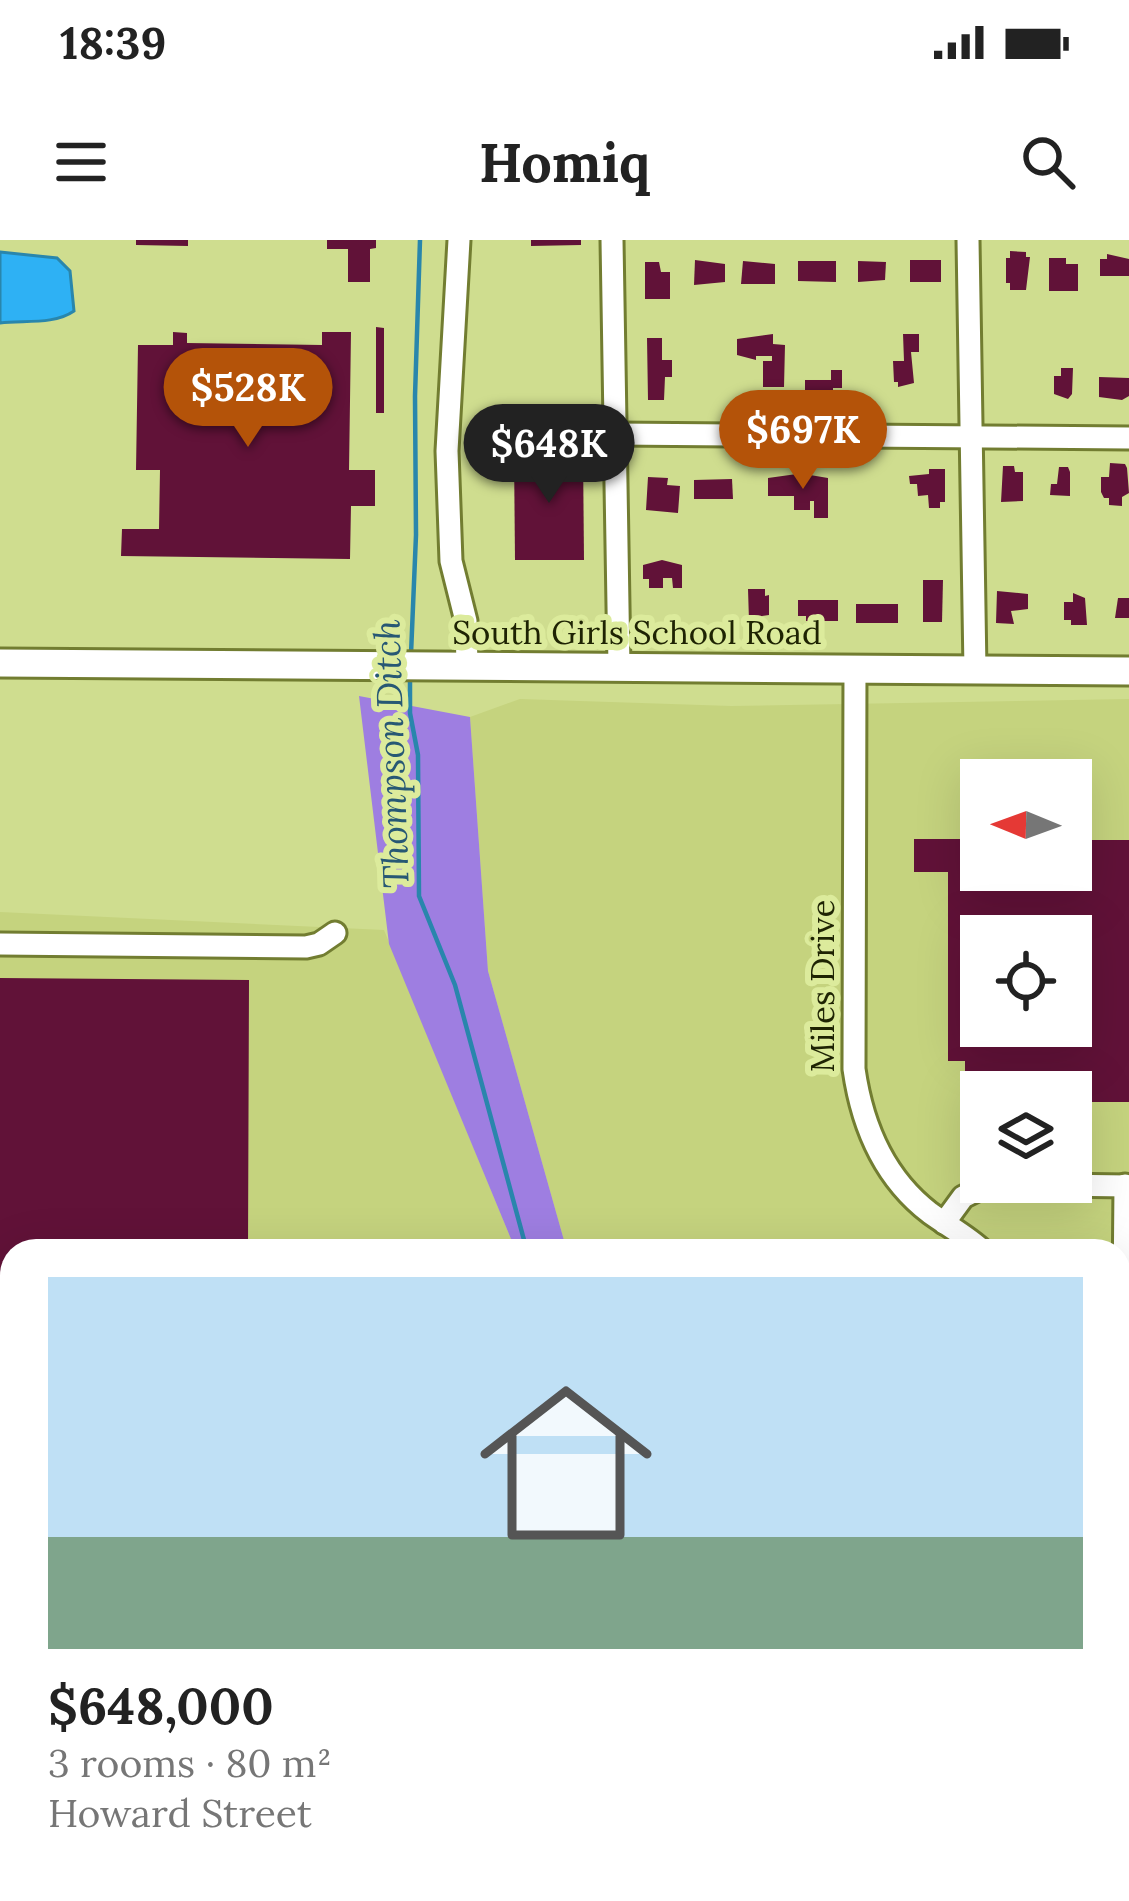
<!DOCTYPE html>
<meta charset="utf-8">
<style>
body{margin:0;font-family:Lora,serif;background:#f2f2f2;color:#222;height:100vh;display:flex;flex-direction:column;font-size:45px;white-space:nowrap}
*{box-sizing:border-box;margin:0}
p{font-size:39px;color:#767676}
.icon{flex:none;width:66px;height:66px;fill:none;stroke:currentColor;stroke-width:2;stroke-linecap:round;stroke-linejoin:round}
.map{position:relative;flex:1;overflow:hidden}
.side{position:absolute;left:0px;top:999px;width:1131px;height:663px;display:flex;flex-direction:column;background:#fff;border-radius:36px 36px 0 0;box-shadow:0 12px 48px #0002}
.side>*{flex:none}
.needle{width:78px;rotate:271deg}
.tools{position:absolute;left:960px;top:519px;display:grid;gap:24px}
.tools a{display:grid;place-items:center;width:132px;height:132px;border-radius:0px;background:#fff;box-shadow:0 12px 48px #0002;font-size:60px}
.price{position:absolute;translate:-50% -102px;padding:0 27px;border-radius:42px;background:#b45309;color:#fff;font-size:39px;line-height:78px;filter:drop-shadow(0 3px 6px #0008)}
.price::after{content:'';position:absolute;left:50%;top:72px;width:36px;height:27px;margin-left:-18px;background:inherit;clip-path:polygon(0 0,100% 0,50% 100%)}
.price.selected{background:#222;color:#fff}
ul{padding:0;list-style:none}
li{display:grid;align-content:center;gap:24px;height:636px;padding:0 48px}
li+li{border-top:3px solid #e0e0e0}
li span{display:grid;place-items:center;height:372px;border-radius:0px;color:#555}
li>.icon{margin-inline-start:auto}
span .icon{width:216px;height:216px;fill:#fffc;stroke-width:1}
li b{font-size:51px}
.status{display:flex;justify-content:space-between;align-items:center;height:84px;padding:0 60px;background:#fff;direction:ltr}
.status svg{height:33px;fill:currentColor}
header{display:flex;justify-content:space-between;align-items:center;height:156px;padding:0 48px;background:#fff;font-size:54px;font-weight:700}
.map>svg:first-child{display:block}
</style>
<div class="status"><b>18:39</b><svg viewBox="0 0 49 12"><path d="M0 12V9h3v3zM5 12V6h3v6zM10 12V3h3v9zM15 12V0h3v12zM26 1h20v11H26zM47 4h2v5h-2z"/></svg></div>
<header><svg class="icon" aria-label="menu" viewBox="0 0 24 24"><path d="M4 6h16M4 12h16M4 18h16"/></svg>Homiq<svg class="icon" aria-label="search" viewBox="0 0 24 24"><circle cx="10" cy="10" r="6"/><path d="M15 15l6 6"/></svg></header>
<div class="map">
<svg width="1129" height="1661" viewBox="0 0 1129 1661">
<rect width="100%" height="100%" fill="#cfdd8f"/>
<g fill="#c5d37e" fill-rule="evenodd">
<path d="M520,459L731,466L1129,459V1661H984L976,1650H1119V1011H567L488,731L470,477ZM981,540H1071V630H981ZM981,696H1071V786H981ZM981,852H1071V942H981Z"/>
<polygon points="0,672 384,690 516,1011 12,1011 12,1650 882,1650 889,1661 0,1661"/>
</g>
<polygon fill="#9e7ee1" points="359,456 470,477 488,731 567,1011 516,1011 389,704"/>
<path fill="#2eb1f4" stroke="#2986ac" stroke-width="3" d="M0,12L57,18L70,31L74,71C54,85 24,80 0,83Z"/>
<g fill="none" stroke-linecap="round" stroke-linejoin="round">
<g stroke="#2986ac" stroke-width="4.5">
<polyline points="411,414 416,295 415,156 420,0"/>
<polyline points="410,437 410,473 418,515 419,656 455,745 527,1011"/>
<polyline points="914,1650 920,1661"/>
</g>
</g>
<g fill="#611238" fill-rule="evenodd">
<polygon points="136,0 188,0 188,6 136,5"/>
<polygon points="327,0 376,0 376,8 370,9 370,42 348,42 348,9 327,9"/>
<polygon points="531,0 581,0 581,5 531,6"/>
<polygon points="1010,11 1026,12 1026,17 1030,17 1026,50 1010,50 1010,43 1006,43 1006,18 1010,18"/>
<polygon points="1107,14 1129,19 1129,36 1100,36 1100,19 1107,19"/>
<polygon points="1049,18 1066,18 1066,24 1078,24 1078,51 1049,51"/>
<polygon points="695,20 725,24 725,42 694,45"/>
<rect x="910" y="20" width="31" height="22"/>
<polygon points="743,21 775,24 775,44 741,44"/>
<polygon points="798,21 836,21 836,42 798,41"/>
<polygon points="858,21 886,22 885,40 858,42"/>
<polygon points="645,22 659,22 661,32 670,32 670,59 645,59"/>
<polygon points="376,87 384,88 384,173 376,173"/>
<polygon points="173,92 187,93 187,103 322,105 322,92 351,92 349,230 375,230 375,266 351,266 350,319 121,316 122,289 159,289 160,230 136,230 138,105 173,105"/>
<polygon points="773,94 773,104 785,105 784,147 763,147 763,121 772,121 772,116 756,116 756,120 737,115 737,99"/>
<polygon points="903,94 919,94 919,112 911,112 914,143 898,147 898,142 894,142 893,121 904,121"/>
<polygon points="647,98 662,98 662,120 672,120 672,137 665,137 664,160 648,160"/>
<polygon points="1061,128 1073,128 1072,154 1068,159 1054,154 1054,136 1061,136"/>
<polygon points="831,130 842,130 842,148 833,148 833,158 805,159 805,140 831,140"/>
<polygon points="1099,137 1129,138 1129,156 1122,160 1099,157"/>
<polygon points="514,213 583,213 584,320 515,320"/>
<polygon points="1110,223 1125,224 1127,228 1129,253 1122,257 1122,266 1109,265 1109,258 1104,258 1101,252 1101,237 1109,237"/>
<polygon points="1003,226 1014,226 1015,232 1023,232 1023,261 1001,262"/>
<polygon points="1059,227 1068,227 1070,232 1070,256 1050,255 1051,244 1057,244"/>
<polygon points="929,229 945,229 945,262 940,262 940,268 929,268 928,255 918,256 917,244 910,244 909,236 929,234"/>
<polygon points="804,233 804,238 810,238 810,235 828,238 828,278 814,278 814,261 810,261 810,270 794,270 794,256 768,256 768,238"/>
<polygon points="648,237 668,238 667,245 680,246 678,273 646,270"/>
<polygon points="732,239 733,259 694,259 694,240"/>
<polygon points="662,320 682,325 682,348 673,348 672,338 663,338 663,348 649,348 649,339 643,339 643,325"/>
<polygon points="923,340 943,340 942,382 923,382"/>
<polygon points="748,349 765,349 765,356 769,355 769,375 762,376 763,381 749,381"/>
<polygon points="997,351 1028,354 1028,369 1011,371 1014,384 996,383"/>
<polygon points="1073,353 1085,358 1087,385 1071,385 1071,380 1064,380 1064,362 1073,362"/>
<polygon points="1118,358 1129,358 1129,378 1115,378"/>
<polygon points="798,360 838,360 838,381 806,381 806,376 798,376"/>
<rect x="856" y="364" width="42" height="19"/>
<path d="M914,599H981V630H1071V600H1129V862H1071V852H981V862H965V821H948V632H914ZM981,696H1071V786H981Z"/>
<polygon points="0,738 249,740 248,1011 12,1011 12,1650 245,1650 245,1661 0,1661"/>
</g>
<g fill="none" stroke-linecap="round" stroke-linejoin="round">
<g stroke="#727d31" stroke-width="27">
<g id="minor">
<polyline points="459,0 447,211 451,321 466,381 467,427"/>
<polyline points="612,0 619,427"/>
<polyline points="968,0 975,430"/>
<polyline points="615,194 1129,198"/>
<path d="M855,429L854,829C862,885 883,937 930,973C948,986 967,996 983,1011"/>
<polyline points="0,704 306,707 319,704 335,693"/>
<polyline points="944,983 963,957 989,944 1129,946"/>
<polyline points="1124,1058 1125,945"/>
<polyline points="1119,1215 1129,1230"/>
<polyline points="1119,1345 1129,1339"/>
</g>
</g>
<g stroke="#727d31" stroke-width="33">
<polyline id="major" points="0,423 1129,431"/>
</g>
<use href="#minor" stroke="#fff" stroke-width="21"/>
<use href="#major" stroke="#fff" stroke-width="27"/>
<polyline stroke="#7e884f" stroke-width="4.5" stroke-dasharray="21 21" stroke-linecap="butt" points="976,1650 981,1661"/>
</g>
<g text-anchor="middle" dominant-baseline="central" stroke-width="12" stroke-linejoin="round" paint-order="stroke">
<g font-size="33" fill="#1e2303" stroke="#dceb9c">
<text x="637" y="392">South Girls School Road</text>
<text transform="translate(822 746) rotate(-90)">Miles Drive</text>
</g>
<g font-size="36" font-style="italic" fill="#275874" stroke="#dceb9c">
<text transform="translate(391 514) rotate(-92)">Thompson Ditch</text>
</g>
</g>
</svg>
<div class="tools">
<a><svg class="needle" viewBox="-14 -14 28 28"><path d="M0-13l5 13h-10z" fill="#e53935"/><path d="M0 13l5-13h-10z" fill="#767676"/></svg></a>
<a><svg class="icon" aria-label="locate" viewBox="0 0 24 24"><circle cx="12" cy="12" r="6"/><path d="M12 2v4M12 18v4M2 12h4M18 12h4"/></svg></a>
<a><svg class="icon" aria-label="layers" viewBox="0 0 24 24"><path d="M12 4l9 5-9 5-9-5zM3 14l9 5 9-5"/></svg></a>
</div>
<b class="price" style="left:248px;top:210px">$528K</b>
<b class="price" style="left:803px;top:252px">$697K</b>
<b class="price selected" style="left:549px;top:266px">$648K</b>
<section class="side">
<ul>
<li><span style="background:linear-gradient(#bfe0f5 70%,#7fa58c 0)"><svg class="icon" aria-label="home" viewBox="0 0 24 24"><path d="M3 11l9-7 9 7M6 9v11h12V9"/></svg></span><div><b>$648,000</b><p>3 rooms · 80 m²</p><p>Howard Street</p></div></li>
</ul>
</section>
</div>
